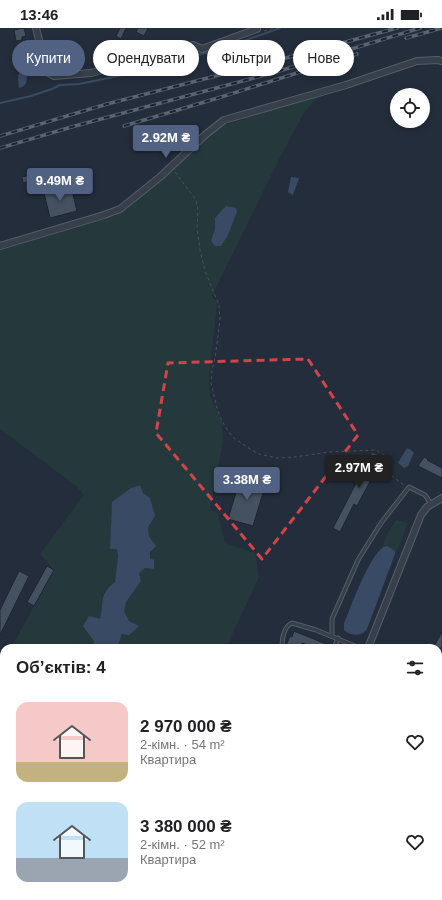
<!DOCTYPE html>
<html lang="uk">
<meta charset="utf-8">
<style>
body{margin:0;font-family:Helvetica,sans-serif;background:#f6f6f6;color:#202124;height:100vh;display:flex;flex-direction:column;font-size:15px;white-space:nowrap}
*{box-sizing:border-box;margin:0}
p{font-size:13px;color:#757577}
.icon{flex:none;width:22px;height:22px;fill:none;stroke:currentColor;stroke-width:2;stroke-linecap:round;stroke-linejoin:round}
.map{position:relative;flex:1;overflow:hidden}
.side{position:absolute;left:0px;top:616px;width:442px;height:256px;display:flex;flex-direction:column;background:#fff;border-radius:12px 12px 0 0;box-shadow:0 2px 6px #0003}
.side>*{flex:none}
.hud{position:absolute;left:12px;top:12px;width:418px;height:36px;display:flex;gap:8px}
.fabs{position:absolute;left:390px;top:60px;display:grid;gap:8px}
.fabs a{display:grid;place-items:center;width:40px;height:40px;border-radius:50%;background:#fff;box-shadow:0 2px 6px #0003;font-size:20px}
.price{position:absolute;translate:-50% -34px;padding:0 9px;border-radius:4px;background:#506182;color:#fff;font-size:13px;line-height:26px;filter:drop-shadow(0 1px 2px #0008)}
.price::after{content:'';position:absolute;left:50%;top:24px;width:12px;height:9px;margin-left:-6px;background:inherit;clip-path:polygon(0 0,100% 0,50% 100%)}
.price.current{background:#222;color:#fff}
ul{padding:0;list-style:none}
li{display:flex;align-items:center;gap:12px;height:100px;padding:0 16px}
li span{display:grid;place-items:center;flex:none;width:112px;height:80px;border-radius:12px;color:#555}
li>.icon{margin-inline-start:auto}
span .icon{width:48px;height:48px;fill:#fffc;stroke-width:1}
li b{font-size:17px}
h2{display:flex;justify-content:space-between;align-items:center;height:48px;padding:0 16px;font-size:17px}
.chip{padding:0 14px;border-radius:18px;background:#fff;box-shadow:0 2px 6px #0003;font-size:14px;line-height:36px}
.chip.current{background:#506182;color:#fff}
.status{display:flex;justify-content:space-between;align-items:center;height:28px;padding:0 20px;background:#fff;direction:ltr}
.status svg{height:11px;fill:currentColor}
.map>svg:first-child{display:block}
</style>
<div class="status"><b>13:46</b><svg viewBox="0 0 49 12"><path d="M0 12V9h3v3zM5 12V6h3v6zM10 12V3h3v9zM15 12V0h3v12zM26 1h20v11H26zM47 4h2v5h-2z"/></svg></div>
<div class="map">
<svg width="442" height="872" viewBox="0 0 442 872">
<rect width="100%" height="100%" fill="#242d3b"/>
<g fill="#25393c" fill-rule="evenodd">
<path d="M311,69H318L304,85L281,127L212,268L217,275L209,349L210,368L222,393L223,414L210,482L218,485L225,515L255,525L259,549L226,620H117L122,606L138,599L129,593L124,583L126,574L141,553L139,545L145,540L154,541L150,524L154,514L149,508L143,465L140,457L131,460L112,475L110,521H117L118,528L115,554L108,559L103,566L100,591L92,620H11L54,542L40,526L84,467L76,458L0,401V221L117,187L222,97H225ZM226,178L236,180L237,184L228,207L213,205L215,201V190Z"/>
<polygon points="396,492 408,495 396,525 394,522 382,519 387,506"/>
<polygon points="4,634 4,783 0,780 0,641"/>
<polygon points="438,795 442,797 442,820 438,829"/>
</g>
<g fill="#394a64">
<path d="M20,44H24L27,45C27,53 27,58 19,60L18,48Z"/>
<polygon points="291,149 299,150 293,167 288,164"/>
<polygon points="226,178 236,180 237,184 228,207 221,218 215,218 211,213 215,201 215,190"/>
<polygon points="407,420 411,422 414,425 408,438 404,440 398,435"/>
<path d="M140,457L143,465L150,470L155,488L148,499L149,508L156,518L150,524V530L154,532V541L145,540L139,545L141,553L126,574L124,583L129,593L139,598L129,607L122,606L117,620H92L94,613L83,598L89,588L100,591C104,573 99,566 115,554L118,528L117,521H110L112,474L131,460Z"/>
<path d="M387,518L395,523V526L367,601C362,609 350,608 344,602V596C350,581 372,519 387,518Z"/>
</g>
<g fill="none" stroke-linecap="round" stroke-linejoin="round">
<polyline stroke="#394a64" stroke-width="2" points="0,75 31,68 52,61 60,57 79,56 148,42 232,17 280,0"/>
</g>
<g fill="#455060" stroke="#1e2632">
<polygon points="24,0 26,8 22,9 22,12 16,13 14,2"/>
<polygon points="120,0 126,0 121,11 116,8"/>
<polygon points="138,0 148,0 144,8 136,4"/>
<polygon points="44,144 45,150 23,155 22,149"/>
<polygon points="85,145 94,163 88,166 79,148"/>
<polygon points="71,158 77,183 50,190 44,165"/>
<polygon points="372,424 383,429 357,478 354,476 340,504 333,500"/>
<polygon points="424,429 428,431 427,432 442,440 442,450 418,438"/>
<polygon points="241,448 266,455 253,498 228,491"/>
<polygon points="47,538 54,542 34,578 27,574"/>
<polygon points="19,543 29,548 0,607 0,582"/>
<polygon points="294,603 331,618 331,620 316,620 302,615 300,620 285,620 290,608 292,609"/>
<polygon points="442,604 442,620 433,620"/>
</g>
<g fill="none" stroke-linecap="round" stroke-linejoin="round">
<g stroke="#555d69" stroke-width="5">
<g id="service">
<polyline points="332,608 332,591 358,532 381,495 409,459 425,467 431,476"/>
<path d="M282,620C282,611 283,599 292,595L316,602L360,620"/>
<polyline points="334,620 338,610"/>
<polyline points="438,638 442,631"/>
<polyline points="440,703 442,699"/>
<polyline points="346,868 356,872"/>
<polyline points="171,872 173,868"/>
</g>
</g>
<g stroke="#555d69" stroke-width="8">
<g id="minor">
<polyline points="36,0 47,44 54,48 91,45 193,17 202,21 257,1"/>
<polyline points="0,218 104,187 120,181 160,149 205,107 224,92 346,57 417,33 438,32 442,33"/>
<polyline points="368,620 421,487 427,479 442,470"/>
<polyline points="0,790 4,793"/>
<polyline points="0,820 4,813"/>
<polyline points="438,850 442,841"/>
<polyline points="111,868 117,872"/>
<polyline points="65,872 67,868"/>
<polyline points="262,872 264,868"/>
<polyline points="429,872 430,868"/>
</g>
</g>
<g stroke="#435659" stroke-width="1" stroke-dasharray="3 3" stroke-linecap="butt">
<polyline points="264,3 274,0"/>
<polyline points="175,144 196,172 198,182 197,200 200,222 205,243 219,277 220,293 215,330 212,342 211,355 217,380 222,393 228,403 234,410 250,421 259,426 277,430 295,429 328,424 376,422 384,427 392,448 404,457"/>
<polyline points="438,783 442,780"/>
<polyline points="438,793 442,795"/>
<polyline points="235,872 251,868"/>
<polyline points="368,872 370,868"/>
<polyline points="397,872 398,868"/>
</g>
<use href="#service" stroke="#373f4b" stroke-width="3"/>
<use href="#minor" stroke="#373f4b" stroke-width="6"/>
<g stroke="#596372" stroke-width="3.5">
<g id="rail">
<polyline points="406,10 442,0"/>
<polyline points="124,98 218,70 357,26"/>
<polyline points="0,108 107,76 305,25 397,0"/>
<polyline points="0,120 75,98 276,44 420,0"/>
</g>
</g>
<use href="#rail" stroke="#1c2430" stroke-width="2" stroke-dasharray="6" stroke-linecap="butt"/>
</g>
<path fill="none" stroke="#cf4548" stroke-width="3" stroke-dasharray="8 5" stroke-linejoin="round" d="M308,331L358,407L262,531L156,405L168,335Z"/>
</svg>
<div class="fabs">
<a><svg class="icon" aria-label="locate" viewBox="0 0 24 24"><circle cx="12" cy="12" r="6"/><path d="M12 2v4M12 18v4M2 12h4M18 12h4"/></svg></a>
</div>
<b class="price" style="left:166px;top:131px">2.92M ₴</b>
<b class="price" style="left:60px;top:174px">9.49M ₴</b>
<b class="price current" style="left:359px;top:461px">2.97M ₴</b>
<b class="price" style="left:247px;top:473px">3.38M ₴</b>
<div class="hud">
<a class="chip current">Купити</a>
<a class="chip">Орендувати</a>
<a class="chip">Фільтри</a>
<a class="chip">Нове</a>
</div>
<section class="side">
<h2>Об’єктів: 4<svg class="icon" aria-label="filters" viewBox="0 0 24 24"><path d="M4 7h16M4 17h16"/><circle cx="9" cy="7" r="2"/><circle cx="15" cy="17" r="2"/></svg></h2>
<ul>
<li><span style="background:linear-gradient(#f6c9c9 75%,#c2b280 0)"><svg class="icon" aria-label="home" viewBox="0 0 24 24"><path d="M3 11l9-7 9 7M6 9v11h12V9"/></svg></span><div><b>2 970 000 ₴</b><p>2-кімн. · 54 m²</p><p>Квартира</p></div><svg class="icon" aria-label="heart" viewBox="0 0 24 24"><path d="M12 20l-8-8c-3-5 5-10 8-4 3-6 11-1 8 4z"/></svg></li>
<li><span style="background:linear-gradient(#bfe0f5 70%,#9aa5b1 0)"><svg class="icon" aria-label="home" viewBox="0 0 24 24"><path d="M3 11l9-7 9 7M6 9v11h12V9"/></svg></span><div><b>3 380 000 ₴</b><p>2-кімн. · 52 m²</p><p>Квартира</p></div><svg class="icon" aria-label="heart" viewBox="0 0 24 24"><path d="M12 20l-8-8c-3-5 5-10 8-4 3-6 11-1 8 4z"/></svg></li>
</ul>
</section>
</div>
